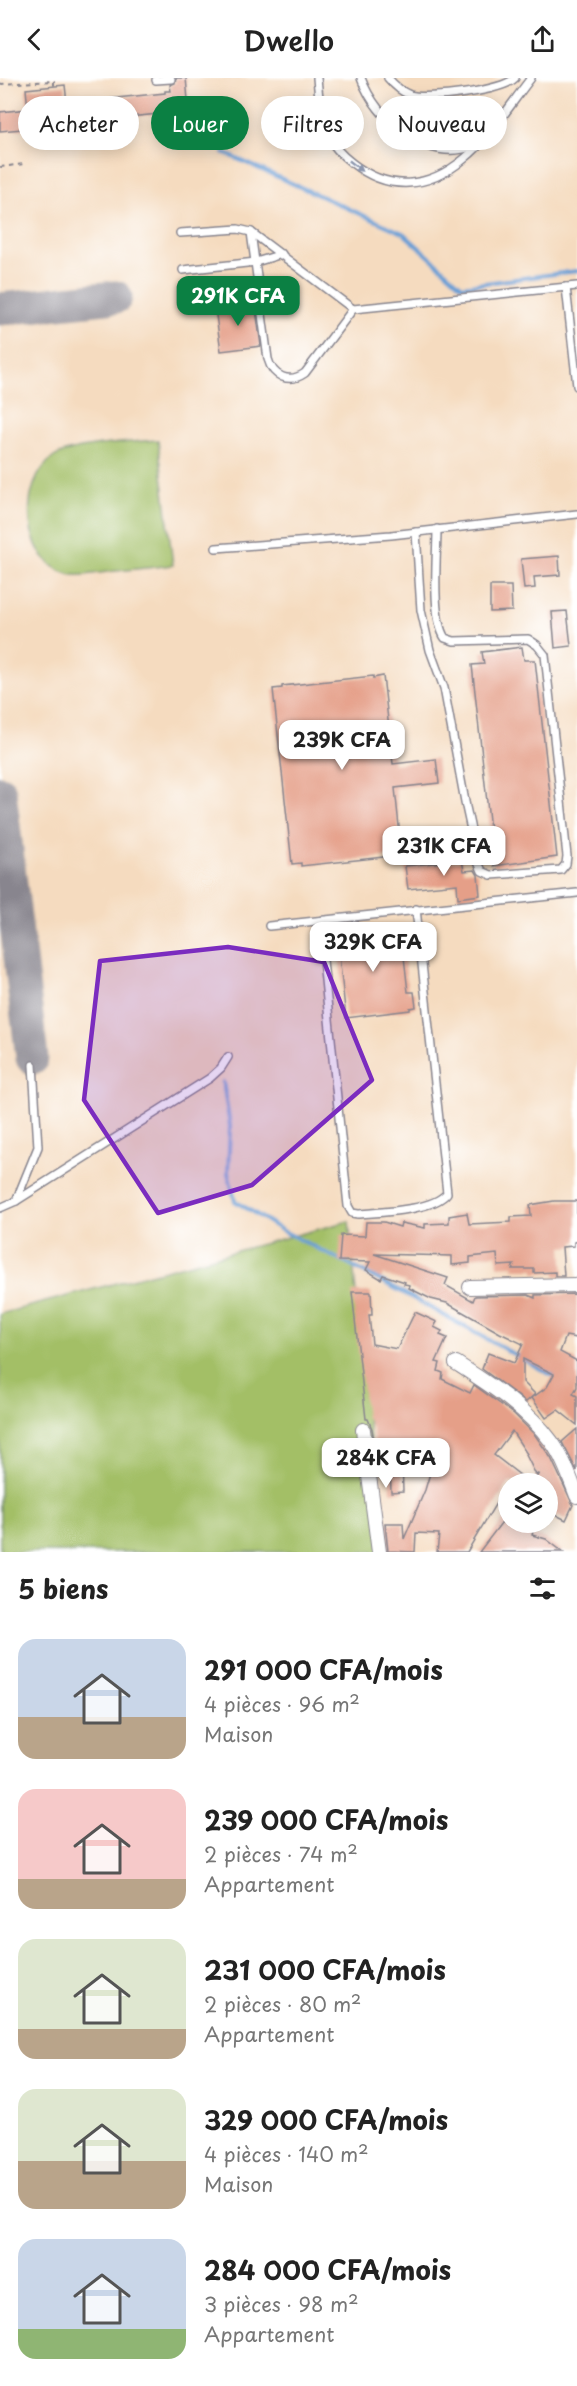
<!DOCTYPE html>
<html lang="fr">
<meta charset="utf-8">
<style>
body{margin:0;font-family:"Playpen Sans",sans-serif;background:#f6f6f6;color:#222;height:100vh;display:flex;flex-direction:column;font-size:22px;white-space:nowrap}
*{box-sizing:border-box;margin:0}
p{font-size:20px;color:#767676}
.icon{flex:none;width:33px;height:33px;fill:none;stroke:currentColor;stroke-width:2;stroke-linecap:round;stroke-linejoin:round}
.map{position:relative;height:1474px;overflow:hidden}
.sheet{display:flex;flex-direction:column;background:#fff;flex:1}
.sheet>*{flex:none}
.guide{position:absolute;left:18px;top:18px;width:542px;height:54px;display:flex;gap:12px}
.fabs{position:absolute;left:498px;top:1395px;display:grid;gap:12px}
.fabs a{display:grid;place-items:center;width:60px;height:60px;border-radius:50%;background:#fff;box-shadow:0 3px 15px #0003;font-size:30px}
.price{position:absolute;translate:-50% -51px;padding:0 14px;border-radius:12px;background:#fff;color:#222;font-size:20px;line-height:39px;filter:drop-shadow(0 2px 3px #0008)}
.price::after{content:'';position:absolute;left:50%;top:36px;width:18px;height:14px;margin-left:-9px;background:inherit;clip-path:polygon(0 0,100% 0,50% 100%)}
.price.active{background:#0b8043;color:#fff}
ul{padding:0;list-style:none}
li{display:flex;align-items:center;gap:18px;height:150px;padding:0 18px}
li span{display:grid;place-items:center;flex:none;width:168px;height:120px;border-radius:18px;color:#555}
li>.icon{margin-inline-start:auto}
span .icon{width:72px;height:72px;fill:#fffc;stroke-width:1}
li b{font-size:26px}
h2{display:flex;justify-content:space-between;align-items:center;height:72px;padding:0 18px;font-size:26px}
.tag{padding:0 21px;border-radius:27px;background:#fff;box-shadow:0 3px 15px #0003;font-size:21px;line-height:54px}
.tag.active{background:#0b8043;color:#fff}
header{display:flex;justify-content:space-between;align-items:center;height:78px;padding:0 18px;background:#fff;font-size:27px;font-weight:600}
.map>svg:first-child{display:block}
</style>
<header><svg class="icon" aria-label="back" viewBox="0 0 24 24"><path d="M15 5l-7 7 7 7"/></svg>Dwello<svg class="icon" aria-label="share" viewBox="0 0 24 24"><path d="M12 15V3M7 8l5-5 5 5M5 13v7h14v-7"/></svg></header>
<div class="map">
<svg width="577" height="1474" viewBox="0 0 577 1474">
<rect width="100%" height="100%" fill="#fff"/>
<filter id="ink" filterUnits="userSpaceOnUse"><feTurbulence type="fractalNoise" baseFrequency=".0167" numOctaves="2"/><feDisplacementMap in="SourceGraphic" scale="12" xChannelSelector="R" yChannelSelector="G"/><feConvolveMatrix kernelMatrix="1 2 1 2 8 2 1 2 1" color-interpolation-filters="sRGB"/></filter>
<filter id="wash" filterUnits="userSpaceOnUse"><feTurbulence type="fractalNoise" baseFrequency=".008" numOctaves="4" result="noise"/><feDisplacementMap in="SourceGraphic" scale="24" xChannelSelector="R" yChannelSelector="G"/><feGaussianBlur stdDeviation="1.35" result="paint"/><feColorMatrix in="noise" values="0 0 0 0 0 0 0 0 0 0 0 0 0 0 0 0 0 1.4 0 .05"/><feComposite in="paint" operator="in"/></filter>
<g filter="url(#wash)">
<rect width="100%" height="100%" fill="#f5dbbf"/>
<g fill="#a3bf66" stroke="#5f7762" stroke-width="1.5">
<path d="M158,362L173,487C148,490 124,492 100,495C90,496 77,499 68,496C22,483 17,405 54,379C72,367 134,364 158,362Z"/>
<polygon points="349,1143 381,1474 0,1474 0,1236"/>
</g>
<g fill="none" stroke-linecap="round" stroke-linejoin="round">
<g stroke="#679ed5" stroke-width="4">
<polyline points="224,75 403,155 462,208 577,193"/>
<polyline points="223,1004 230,1048 228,1095 235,1123 283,1153 391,1208 557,1300"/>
</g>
<g stroke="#88858e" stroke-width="33">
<polyline points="0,231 116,219"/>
<polyline points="0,714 32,980"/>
</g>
</g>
<g id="blocks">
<g fill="#e59f88">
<polygon points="176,0 186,0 189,33 68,45 68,47 0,53 0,34 28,31 26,11 65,7 67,25 165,15 165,13 171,13 170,7 175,5"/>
<polygon points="255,225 261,268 221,273 215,230"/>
<polygon points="559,478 560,497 534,499 535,510 524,511 521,481"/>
<polygon points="490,508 511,508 512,533 490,534"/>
<polygon points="567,533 571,568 555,570 552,534"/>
<polygon points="522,569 524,582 535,582 557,779 494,788 472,587 484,586 482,574"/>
<polygon points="373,598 373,600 383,598 393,686 436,681 439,705 395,710 402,777 301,788 301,785 292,786 273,611 282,610 282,608"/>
<polygon points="462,782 464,793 475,792 478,797 480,817 458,820 457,806 408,811 405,788"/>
<polygon points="371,849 372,856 401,852 408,914 414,914 416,929 410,930 410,932 346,940 337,859 339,852"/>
<polygon points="554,1123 577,1123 577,1163 574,1164 574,1168 562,1169 564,1198 555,1198 555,1194 534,1195 534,1191 512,1191 514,1187 498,1188 497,1176 470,1179 470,1185 452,1187 452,1178 374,1176 448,1200 445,1207 473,1223 475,1218 528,1217 535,1220 535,1217 577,1216 577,1260 566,1258 560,1274 577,1283 577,1309 573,1316 577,1318 577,1347 558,1332 546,1340 532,1320 547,1309 554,1296 523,1281 523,1304 535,1316 526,1324 482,1291 488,1275 514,1285 523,1266 500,1255 447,1225 431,1221 409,1210 410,1207 404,1206 405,1204 383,1197 381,1201 366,1192 370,1184 339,1183 341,1157 365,1158 366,1144 384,1144 400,1149 401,1145 425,1150 425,1146 449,1145 449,1138 467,1135 469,1146 511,1144 511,1139 531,1138 530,1127"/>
<polygon points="352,1214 371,1214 372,1237 369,1237 372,1266 397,1271 415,1234 437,1244 434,1249 442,1253 440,1257 447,1260 436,1284 440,1285 438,1293 443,1295 442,1301 470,1315 474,1307 514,1336 535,1357 551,1380 573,1427 566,1442 548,1433 548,1406 532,1406 539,1395 536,1397 526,1377 527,1376 512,1353 494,1377 525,1401 508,1406 508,1408 505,1410 467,1474 437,1474 439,1456 416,1455 415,1474 388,1473 385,1445 403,1445 404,1461 425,1412 433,1385 402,1380 403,1413 391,1414 390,1385 377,1384 372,1351 368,1341 366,1341"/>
<polygon points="577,1351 577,1393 562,1364"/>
<polygon points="508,1436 508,1444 536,1444 532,1457 546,1461 563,1474 479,1474"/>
</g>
</g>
</g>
<g filter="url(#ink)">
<use href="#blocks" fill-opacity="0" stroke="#88858e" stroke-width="1.5"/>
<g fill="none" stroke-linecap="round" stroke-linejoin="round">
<g stroke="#88858e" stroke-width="10">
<g id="lane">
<path d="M317,0C319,20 320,39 328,58C333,68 343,78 352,85C389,114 428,111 464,81C490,60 510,27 531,0"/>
<path d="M361,0C376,42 429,88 475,67"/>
<path d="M388,0C394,7 402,14 410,17C428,22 502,13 515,0"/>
<polyline points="156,2 171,1"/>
<path d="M251,154L268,281C273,299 289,306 305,295L353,231"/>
<polyline points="180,155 238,151 251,154 353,231 577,208"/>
<polyline points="183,192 256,184 282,176"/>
<polyline points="566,209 577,308"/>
<path d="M416,454L421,532L430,572L444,610L466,729L478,784L482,793L491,797L561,792L566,786L567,778L545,577L537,567L528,561L454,563L445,560C431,539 437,478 437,451"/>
<polyline points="216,470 391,457 577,436"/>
<path d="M319,843L348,1128L352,1135L358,1136C380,1134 433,1133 447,1115L416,831"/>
<polyline points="269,848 577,815"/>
<polyline points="16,1123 38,1069 33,987"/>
<polyline points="0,1130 16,1123 210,1000 221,990 228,979"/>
</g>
</g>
<g stroke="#88858e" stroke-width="16">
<g id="street">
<polyline points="470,1209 577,1207"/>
<path d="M456,1285C490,1307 527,1330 551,1363C563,1379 570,1400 577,1418"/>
<polyline points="363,1352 379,1474"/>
</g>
</g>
<g stroke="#88858e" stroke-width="2" stroke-dasharray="4.5 4.5" stroke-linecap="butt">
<polyline points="0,6 54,3 54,8"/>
<polyline points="0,89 24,86"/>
</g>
<use href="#lane" stroke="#fff" stroke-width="7"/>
<use href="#street" stroke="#fff" stroke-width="14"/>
</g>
<defs><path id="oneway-solid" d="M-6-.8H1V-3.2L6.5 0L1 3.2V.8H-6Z" transform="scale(1.5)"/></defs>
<use fill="#8d97ae" href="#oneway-solid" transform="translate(356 88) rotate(38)"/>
</g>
<path fill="#7b2cbf" fill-opacity="0.2" stroke="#7b2cbf" stroke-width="4.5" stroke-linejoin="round" d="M228,869L324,884L372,1002L252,1107L158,1135L84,1022L100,883Z"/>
</svg>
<div class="fabs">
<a><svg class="icon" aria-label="layers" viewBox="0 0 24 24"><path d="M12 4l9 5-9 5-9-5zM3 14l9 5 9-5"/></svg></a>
</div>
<b class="price active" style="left:238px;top:249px">291K CFA</b>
<b class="price" style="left:342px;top:693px">239K CFA</b>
<b class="price" style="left:444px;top:799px">231K CFA</b>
<b class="price" style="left:373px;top:895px">329K CFA</b>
<b class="price" style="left:386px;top:1411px">284K CFA</b>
<div class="guide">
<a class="tag">Acheter</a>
<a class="tag active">Louer</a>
<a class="tag">Filtres</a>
<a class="tag">Nouveau</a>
</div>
</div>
<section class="sheet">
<h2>5 biens<svg class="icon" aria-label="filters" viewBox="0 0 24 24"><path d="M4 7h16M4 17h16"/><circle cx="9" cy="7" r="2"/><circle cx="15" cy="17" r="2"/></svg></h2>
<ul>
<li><span style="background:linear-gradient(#c9d6e8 65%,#b9a48a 0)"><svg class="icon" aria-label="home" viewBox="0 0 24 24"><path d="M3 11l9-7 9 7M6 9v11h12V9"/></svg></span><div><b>291 000 CFA/mois</b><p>4 pièces · 96 m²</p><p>Maison</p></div></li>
<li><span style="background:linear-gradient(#f6c9c9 75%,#b9a48a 0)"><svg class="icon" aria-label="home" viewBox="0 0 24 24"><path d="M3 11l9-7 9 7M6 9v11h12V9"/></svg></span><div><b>239 000 CFA/mois</b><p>2 pièces · 74 m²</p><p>Appartement</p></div></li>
<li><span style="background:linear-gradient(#dfe7d0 75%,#b9a48a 0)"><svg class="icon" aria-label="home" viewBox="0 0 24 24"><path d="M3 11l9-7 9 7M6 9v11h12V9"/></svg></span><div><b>231 000 CFA/mois</b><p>2 pièces · 80 m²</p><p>Appartement</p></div></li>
<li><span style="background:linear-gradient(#dfe7d0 60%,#b9a48a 0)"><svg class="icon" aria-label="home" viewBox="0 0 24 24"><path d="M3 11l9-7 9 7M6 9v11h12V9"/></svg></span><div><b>329 000 CFA/mois</b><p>4 pièces · 140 m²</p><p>Maison</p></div></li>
<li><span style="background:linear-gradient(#c9d6e8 75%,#8fb573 0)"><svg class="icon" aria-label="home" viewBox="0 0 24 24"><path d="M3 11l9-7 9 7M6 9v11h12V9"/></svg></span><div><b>284 000 CFA/mois</b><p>3 pièces · 98 m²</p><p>Appartement</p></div></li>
</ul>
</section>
